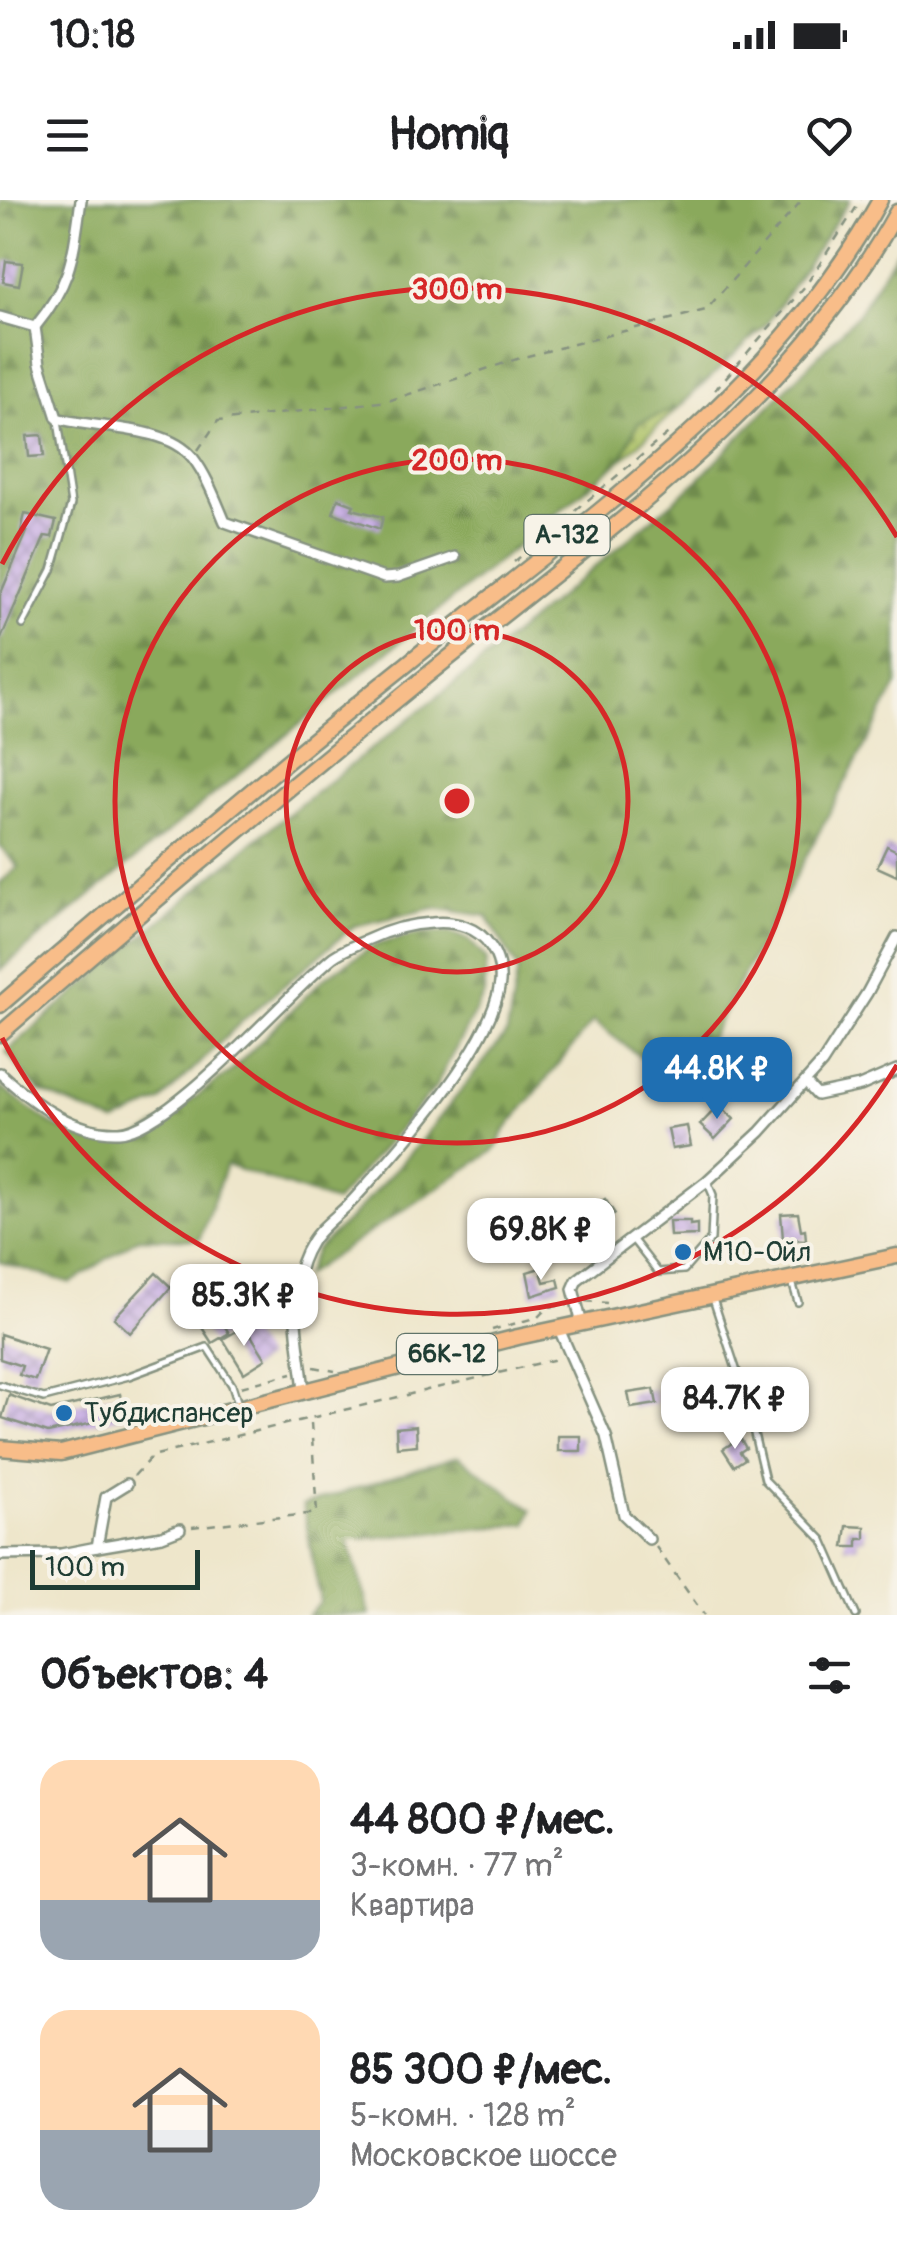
<!DOCTYPE html>
<html lang="ru">
<meta charset="utf-8">
<style>
body{margin:0;font-family:Pangolin,sans-serif;background:#f2f2f2;color:#202124;height:100vh;display:flex;flex-direction:column;font-size:38px;white-space:nowrap}
*{box-sizing:border-box;margin:0}
p{font-size:32px;color:#757577}
.icon{flex:none;width:55px;height:55px;fill:none;stroke:currentColor;stroke-width:2;stroke-linecap:round;stroke-linejoin:round}
.map{position:relative;height:1415px;overflow:hidden}
.panel{display:flex;flex-direction:column;background:#fff;flex:1}
.panel>*{flex:none}
.scale{position:absolute;left:30px;bottom:25px;width:170px;box-sizing:border-box;padding-left:10px;border:5px solid #1f3d34;border-top:0;font-size:28px;line-height:35px;white-space:nowrap;color:#1f3d34;-webkit-text-stroke:8px #f7f3e8;paint-order:stroke}
.price{position:absolute;translate:-50% -85px;padding:0 22px;border-radius:20px;background:#fff;color:#222;font-size:32px;line-height:65px;filter:drop-shadow(0 2px 5px #0008)}
.price::after{content:'';position:absolute;left:50%;top:60px;width:30px;height:22px;margin-left:-15px;background:inherit;clip-path:polygon(0 0,100% 0,50% 100%)}
.price.selected{background:#1f6fb2;color:#fff}
ul{padding:0;list-style:none}
li{display:flex;align-items:center;gap:30px;height:250px;padding:0 40px}
li span{display:grid;place-items:center;flex:none;width:280px;height:200px;border-radius:30px;color:#555}
li>.icon{margin-inline-start:auto}
span .icon{width:120px;height:120px;fill:#fffc;stroke-width:1}
li b{font-size:42px}
h2{display:flex;justify-content:space-between;align-items:center;height:120px;padding:0 40px;font-size:42px}
.status{display:flex;justify-content:space-between;align-items:center;height:70px;padding:0 50px;background:#fff;direction:ltr}
.status svg{height:28px;fill:currentColor}
header{display:flex;justify-content:space-between;align-items:center;height:130px;padding:0 40px;background:#fff;font-size:45px;font-weight:700}
.map>svg:first-child{display:block}
</style>
<div class="status"><b>10:18</b><svg viewBox="0 0 49 12"><path d="M0 12V9h3v3zM5 12V6h3v6zM10 12V3h3v9zM15 12V0h3v12zM26 1h20v11H26zM47 4h2v5h-2z"/></svg></div>
<header><svg class="icon" aria-label="menu" viewBox="0 0 24 24"><path d="M4 6h16M4 12h16M4 18h16"/></svg>Homiq<svg class="icon" aria-label="heart" viewBox="0 0 24 24"><path d="M12 20l-8-8c-3-5 5-10 8-4 3-6 11-1 8 4z"/></svg></header>
<div class="map">
<svg width="897" height="1415" viewBox="0 0 897 1415">
<defs>
<pattern id="grass-dots" width="8" height="8" patternUnits="userSpaceOnUse" patternTransform="scale(2.5)"><rect width="8" height="8" fill="#aec367"/><path d="M2 2h.1M6 6h.1" fill="none" stroke="#8da056" stroke-width="1.8" stroke-linecap="round"/></pattern>
<pattern id="forest-firs" width="22" height="20" patternUnits="userSpaceOnUse" patternTransform="scale(2.5)"><rect width="22" height="20" fill="#8aa95c"/><path d="M5 1l3.5 6h-7zM16 11l3.5 6h-7z" fill="#708b4d"/></pattern>
<pattern id="building-cross-hatch" width="8" height="8" patternUnits="userSpaceOnUse" patternTransform="scale(2.5)"><rect width="8" height="8" fill="#c7ade4"/><path d="M0 0l8 8M0 8l8-8" fill="none" stroke="#a18eba"/></pattern>
</defs>
<rect width="100%" height="100%" fill="#f7f3e8"/>
<filter id="ink" filterUnits="userSpaceOnUse"><feTurbulence type="fractalNoise" baseFrequency=".01" numOctaves="2"/><feDisplacementMap in="SourceGraphic" scale="20" xChannelSelector="R" yChannelSelector="G"/><feConvolveMatrix kernelMatrix="1 2 1 2 8 2 1 2 1" color-interpolation-filters="sRGB"/></filter>
<filter id="wash" filterUnits="userSpaceOnUse"><feTurbulence type="fractalNoise" baseFrequency=".0048" numOctaves="4" result="noise"/><feDisplacementMap in="SourceGraphic" scale="40" xChannelSelector="R" yChannelSelector="G"/><feGaussianBlur stdDeviation="2.25" result="paint"/><feColorMatrix in="noise" values="0 0 0 0 0 0 0 0 0 0 0 0 0 0 0 0 0 1.4 0 .05"/><feComposite in="paint" operator="in"/></filter>
<g filter="url(#wash)">
<rect width="100%" height="100%" fill="#eee6cb"/>
<polygon fill="url(#grass-dots)" stroke="#66804e" stroke-width="2.5" points="679,207 620,261 638,223"/>
<g fill="url(#forest-firs)" stroke="#547348" stroke-width="2.5">
<polygon points="0,0 850,0 766,125 679,207 638,223 620,261 0,770 0,683 18,667 0,646"/>
<polygon points="897,50 897,485 683,889 593,821 504,932 495,950 305,1075 316,1050 350,1019 419,943 507,833 518,770 487,716 434,708 354,726 243,820 161,901 115,923 39,891 6,852 249,645 474,468 693,285 858,114"/>
<polygon points="448,732 469,740 487,760 484,795 434,889 335,1002 226,965 199,1040 138,1038 71,1083 0,1062 0,887 54,926 90,940 128,942 149,931 230,872 324,778 375,745 418,734"/>
<polygon points="458,1256 532,1310 527,1324 348,1340 370,1415 308,1415 320,1401 303,1305"/>
</g>
<g id="blocks">
<g fill="url(#building-cross-hatch)">
<polygon points="6,61 23,63 19,85 3,82"/>
<polygon points="42,235 44,256 29,257 27,236"/>
<polygon points="338,299 354,305 352,309 383,317 380,329 333,313"/>
<polygon points="25,314 56,321 52,337 45,336 0,441 0,395 27,332 21,331"/>
<polygon points="887,646 897,651 897,676 877,667"/>
<polygon points="719,905 734,919 715,939 700,925"/>
<polygon points="687,926 691,946 672,949 668,929"/>
<polygon points="605,999 615,1014 597,1025 587,1010"/>
<polygon points="798,1013 801,1030 805,1029 806,1040 783,1039 781,1014"/>
<polygon points="669,1021 690,1021 690,1025 697,1024 697,1035 670,1036"/>
<polygon points="540,1068 544,1082 558,1079 560,1087 532,1096 527,1072"/>
<polygon points="156,1073 171,1087 130,1133 114,1118"/>
<polygon points="202,1089 229,1133 212,1143 190,1109 194,1108 188,1098"/>
<polygon points="245,1126 266,1159 244,1173 223,1139"/>
<polygon points="0,1134 46,1149 35,1180 19,1175 22,1166 0,1159"/>
<polygon points="654,1189 657,1204 631,1208 628,1193"/>
<polygon points="120,1194 125,1216 48,1233 2,1218 9,1195 51,1210"/>
<polygon points="416,1226 417,1245 397,1247 396,1228"/>
<rect x="558" y="1236" width="23" height="15"/>
<polygon points="740,1238 746,1248 740,1252 745,1259 734,1266 723,1249"/>
<polygon points="847,1326 865,1327 865,1339 858,1339 858,1347 844,1347"/>
</g>
</g>
</g>
<g filter="url(#ink)">
<use href="#blocks" fill-opacity="0" stroke="#869280" stroke-width="2.5"/>
<g fill="none" stroke-linecap="round" stroke-linejoin="round">
<g stroke="#869280" stroke-width="10">
<g id="service">
<polyline points="23,425 52,370 71,304 58,221"/>
<polyline points="633,1040 658,1072 684,1070 711,1039 713,995 707,981"/>
<polyline points="792,1082 798,1102"/>
<polyline points="712,1096 745,1196 765,1280 823,1340 856,1415"/>
<polyline points="0,1185 44,1198 129,1176 207,1147 232,1185 238,1204"/>
</g>
</g>
<g stroke="#869280" stroke-width="14">
<g id="minor">
<path d="M0,117L35,127L40,164L57,218C96,230 166,224 193,258C207,276 216,301 225,322L384,378L398,377L455,357"/>
<path d="M35,127C72,82 73,56 81,0"/>
<path d="M0,873C31,902 74,934 119,932C170,930 287,794 333,757C343,750 356,745 367,740C386,731 410,724 432,723C455,721 479,727 491,747C498,757 501,771 500,783C492,847 397,952 353,1000C340,1014 320,1027 311,1043C283,1088 300,1144 304,1191"/>
<polyline points="806,883 817,895 860,886 897,870"/>
<polyline points="582,1124 573,1089 577,1080 707,981 760,932 822,863 867,793 897,737"/>
<polyline points="559,1129 606,1236 624,1315 649,1339"/>
<polyline points="97,1347 162,1336 180,1329"/>
<polyline points="0,1355 61,1354 97,1347 106,1297 127,1284"/>
</g>
</g>
<g stroke="#869280" stroke-width="19">
<g id="primary">
<path d="M0,805C134,689 269,574 407,464C576,327 773,195 880,0"/>
<path d="M0,834C135,717 271,602 410,489C584,347 786,213 897,12"/>
<polyline points="0,1248 61,1253 518,1137 897,1056"/>
</g>
</g>
<g stroke="#869280" stroke-width="2.5" stroke-dasharray="8 8" stroke-linecap="butt">
<polyline points="715,190 806,85 861,0"/>
<polyline points="198,250 218,221 388,201 520,158 706,110 802,0"/>
<polyline points="514,362 673,229"/>
<polyline points="585,1101 607,1103"/>
<polyline points="492,1130 538,1117 548,1107 568,1105"/>
<polyline points="314,1167 335,1171"/>
<polyline points="241,1187 292,1173"/>
<polyline points="134,1276 152,1256 561,1158"/>
<polyline points="192,1327 317,1313 311,1223"/>
<polyline points="656,1347 704,1415"/>
</g>
<use href="#service" stroke="#fff" stroke-width="5"/>
<use href="#minor" stroke="#fff" stroke-width="9"/>
<use href="#primary" stroke="#f8bd89" stroke-width="14"/>
</g>
</g>
<g fill="none" stroke="#d62828" stroke-width="5">
<circle cx="457" cy="601" r="171"/>
<circle cx="457" cy="601" r="342"/>
<path d="M897 865A513 513 0 0 1 2 838M2 364A513 513 0 0 1 897 337"/>
</g>
<g fill="#1f6fb2" stroke="#f7f3e8" stroke-width="4">
<circle cx="683" cy="1052" r="10"/>
<circle cx="64" cy="1213" r="10"/>
</g>
<g text-anchor="middle" dominant-baseline="central" stroke-width="8" stroke-linejoin="round" paint-order="stroke">
<g fill="#f7f3e8" stroke="#60746a" stroke-width="2.5">
<rect x="524.5" y="315" width="85" height="40" rx="8"/>
<rect x="397" y="1134" width="100" height="40" rx="8"/>
</g>
<g font-size="25" font-weight="bold" fill="#1f3d34">
<text x="567" y="335">А-132</text>
<text x="447" y="1154">66К-12</text>
</g>
<g font-size="28" fill="#1f3d34" stroke="#f7f3e8" text-anchor="start">
<text x="703" y="1052">М10-Ойл</text>
<text x="84" y="1213">Тубдиспансер</text>
</g>
</g>
<circle cx="457" cy="601" r="15" fill="#d62828" stroke="#f7f3e8" stroke-width="5"/>
<g font-size="30" text-anchor="middle" font-weight="bold" fill="#d62828" stroke="#f7f3e8" stroke-width="8" stroke-linejoin="round" paint-order="stroke">
<text x="457" y="99">300 m</text>
<text x="457" y="270">200 m</text>
<text x="457" y="440">100 m</text>
</g>
</svg>
<div class="scale">100 m</div>
<b class="price selected" style="left:717px;top:922px">44.8K ₽</b>
<b class="price" style="left:541px;top:1083px">69.8K ₽</b>
<b class="price" style="left:244px;top:1149px">85.3K ₽</b>
<b class="price" style="left:735px;top:1252px">84.7K ₽</b>
</div>
<section class="panel">
<h2>Объектов: 4<svg class="icon" aria-label="filters" viewBox="0 0 24 24"><path d="M4 7h16M4 17h16"/><circle cx="9" cy="7" r="2"/><circle cx="15" cy="17" r="2"/></svg></h2>
<ul>
<li><span style="background:linear-gradient(#ffd9b3 70%,#9aa5b1 0)"><svg class="icon" aria-label="home" viewBox="0 0 24 24"><path d="M3 11l9-7 9 7M6 9v11h12V9"/></svg></span><div><b>44 800 ₽/мес.</b><p>3-комн. · 77 m²</p><p>Квартира</p></div></li>
<li><span style="background:linear-gradient(#ffd9b3 60%,#9aa5b1 0)"><svg class="icon" aria-label="home" viewBox="0 0 24 24"><path d="M3 11l9-7 9 7M6 9v11h12V9"/></svg></span><div><b>85 300 ₽/мес.</b><p>5-комн. · 128 m²</p><p>Московское шоссе</p></div></li>
</ul>
</section>
